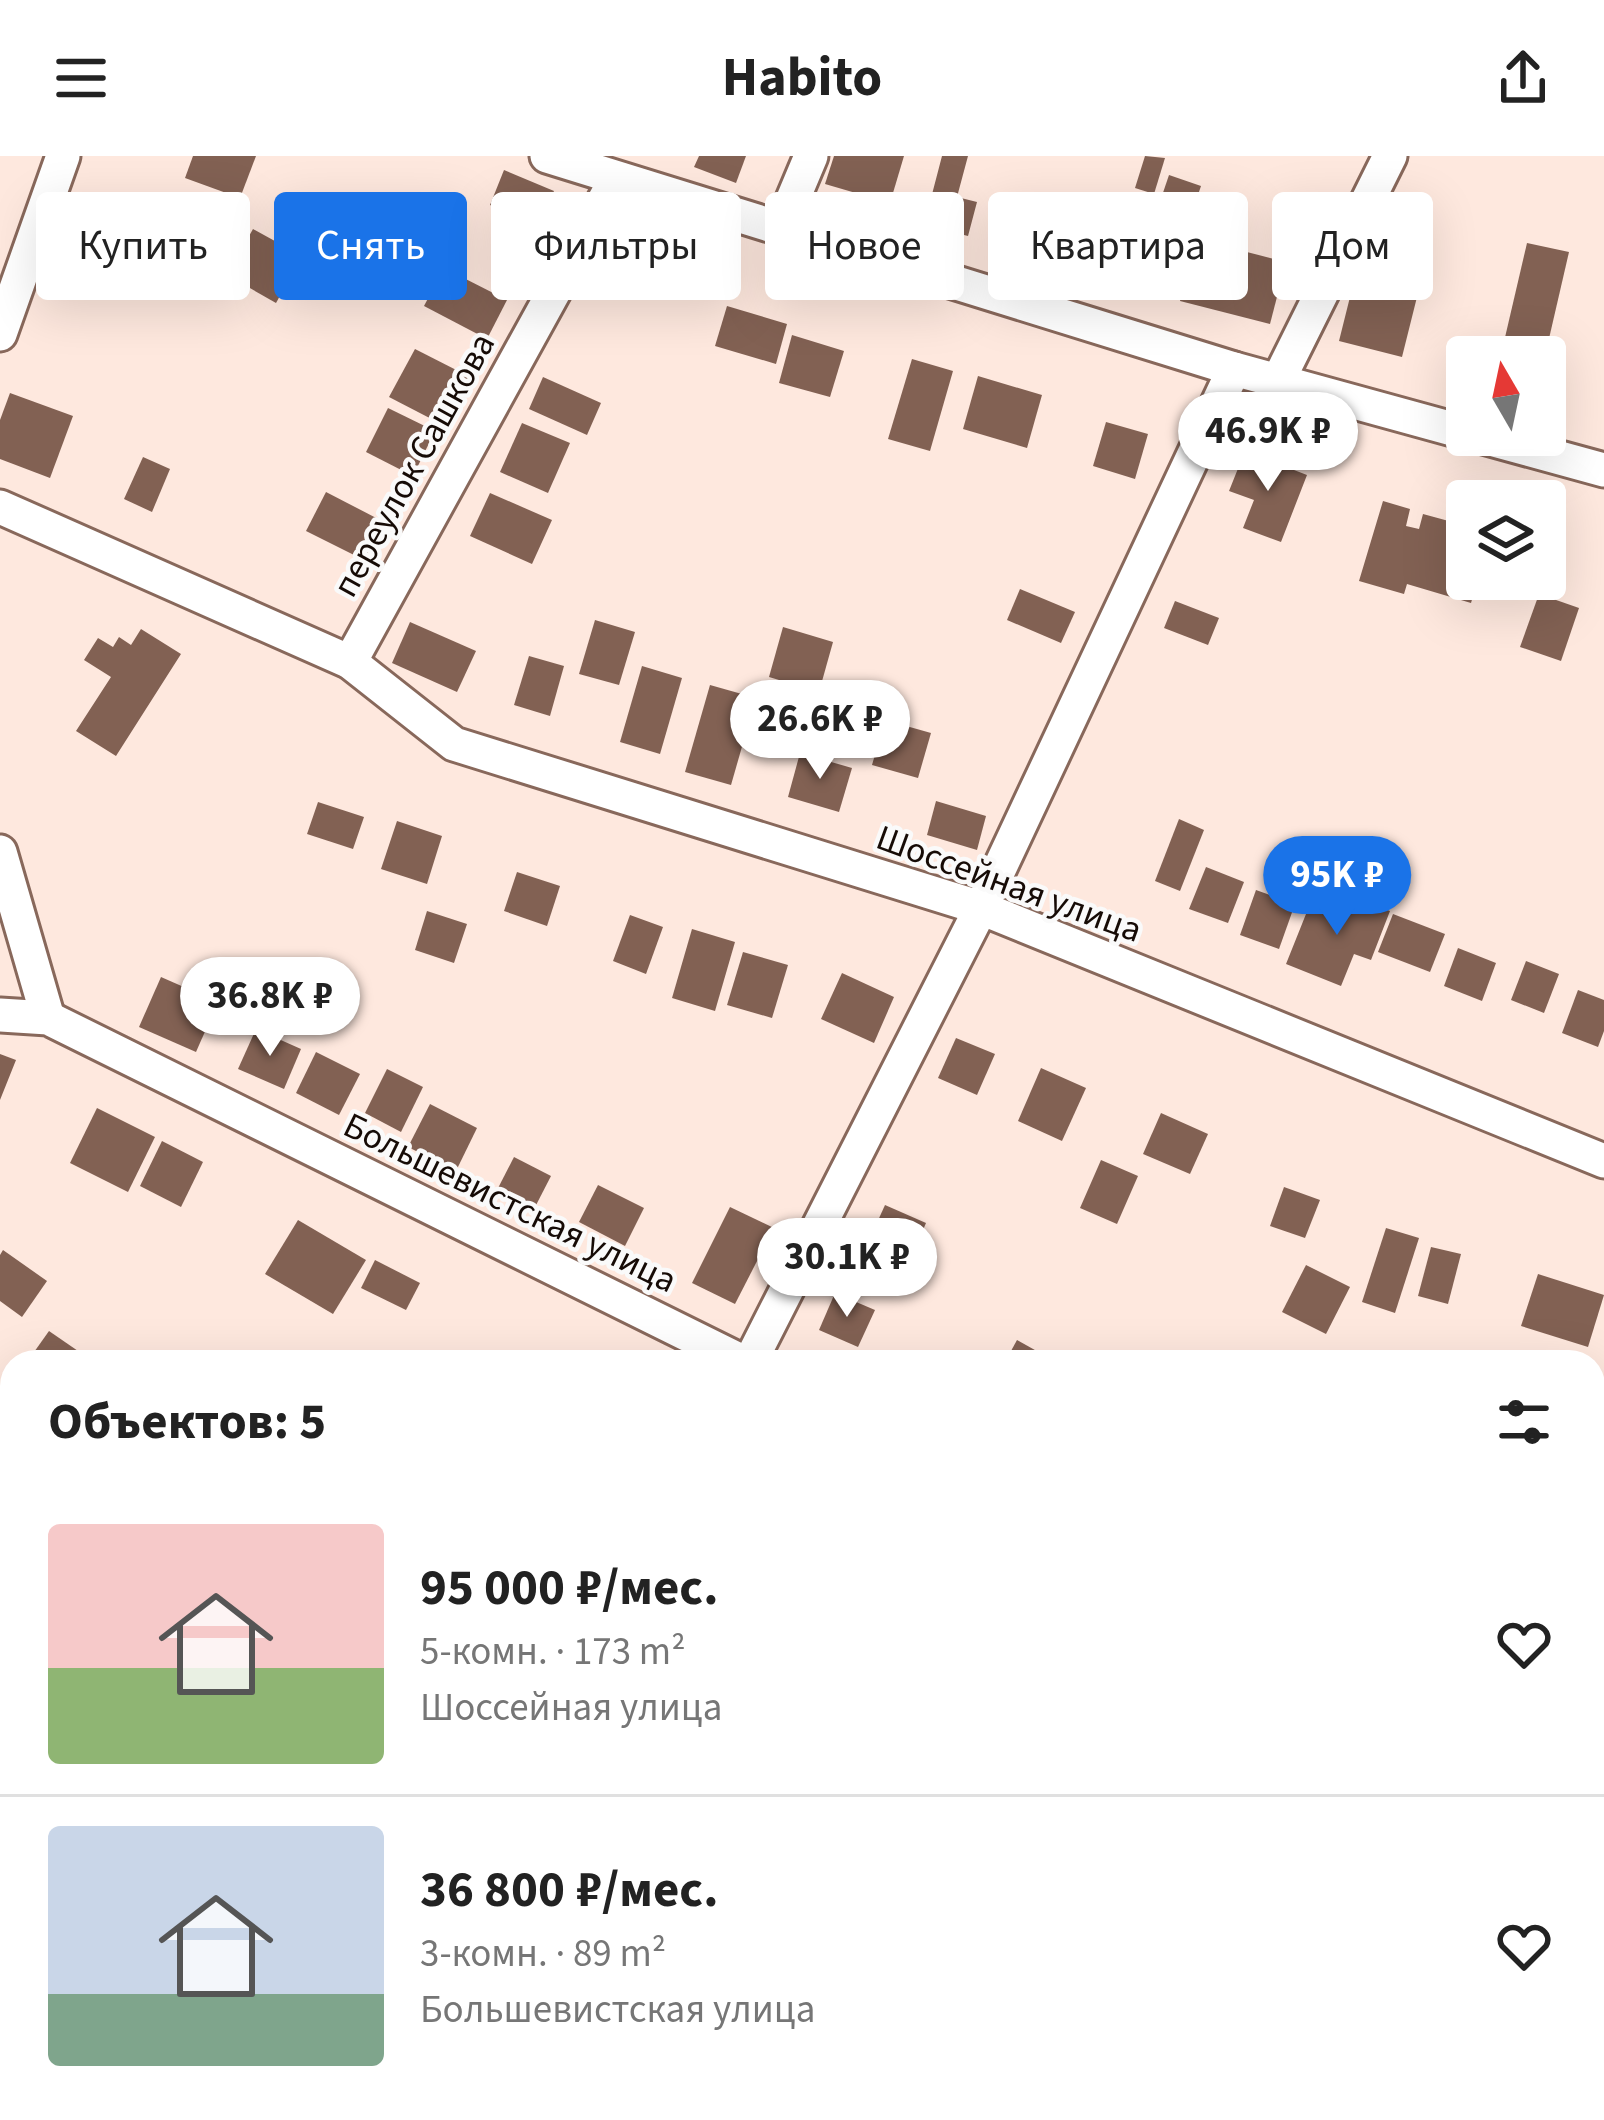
<!DOCTYPE html>
<html lang="ru">
<meta charset="utf-8">
<style>
body{margin:0;font-family:"Source Sans 3",sans-serif;background:#f6f6f6;color:#222;height:100vh;display:flex;flex-direction:column;font-size:45px;white-space:nowrap}
*{box-sizing:border-box;margin:0}
p{font-size:39px;color:#767676}
.icon{flex:none;width:66px;height:66px;fill:none;stroke:currentColor;stroke-width:2;stroke-linecap:round;stroke-linejoin:round}
.map{position:relative;flex:1;overflow:hidden}
.side{position:absolute;left:0px;top:1194px;width:1605px;height:771px;display:flex;flex-direction:column;background:#fff;border-radius:36px 36px 0 0;box-shadow:0 12px 48px #0002}
.side>*{flex:none}
.banner{position:absolute;left:36px;top:36px;width:1533px;height:108px;display:flex;gap:24px}
.needle{width:78px;rotate:351deg}
.controls{position:absolute;left:1446px;top:180px;display:grid;gap:24px}
.controls a{display:grid;place-items:center;width:120px;height:120px;border-radius:12px;background:#fff;box-shadow:0 12px 48px #0002;font-size:60px}
.price{position:absolute;translate:-50% -102px;padding:0 27px;border-radius:42px;background:#fff;color:#222;font-size:39px;line-height:78px;filter:drop-shadow(0 3px 6px #0008)}
.price::after{content:'';position:absolute;left:50%;top:72px;width:36px;height:27px;margin-left:-18px;background:inherit;clip-path:polygon(0 0,100% 0,50% 100%)}
.price.current{background:#1a73e8;color:#fff}
ul{padding:0;list-style:none}
li{display:flex;align-items:center;gap:36px;height:300px;padding:0 48px}
li+li{border-top:3px solid #e0e0e0}
li span{display:grid;place-items:center;flex:none;width:336px;height:240px;border-radius:12px;color:#555}
li>.icon{margin-inline-start:auto}
span .icon{width:144px;height:144px;fill:#fffc;stroke-width:1}
li b{font-size:51px}
h2{display:flex;justify-content:space-between;align-items:center;height:144px;padding:0 48px;font-size:51px}
.tag{padding:0 42px;border-radius:12px;background:#fff;box-shadow:0 12px 48px #0002;font-size:42px;line-height:108px}
.tag.current{background:#1a73e8;color:#fff}
header{display:flex;justify-content:space-between;align-items:center;height:156px;padding:0 48px;background:#fff;font-size:54px;font-weight:700}
.map>svg:first-child{display:block}
</style>
<header><svg class="icon" aria-label="menu" viewBox="0 0 24 24"><path d="M4 6h16M4 12h16M4 18h16"/></svg>Habito<svg class="icon" aria-label="share" viewBox="0 0 24 24"><path d="M12 15V3M7 8l5-5 5 5M5 13v7h14v-7"/></svg></header>
<div class="map">
<svg width="1604" height="1964" viewBox="0 0 1604 1964">
<rect width="100%" height="100%" fill="#fee8de"/>
<polygon fill="#f1d7cd" points="0,1740 12,1765 12,1953 103,1953 108,1964 0,1964"/>
<g fill="none" stroke-linecap="round" stroke-linejoin="round">
<g stroke="#b99586" stroke-width="10">
<polyline points="0,1747 12,1771"/>
<polyline points="119,1953 126,1964"/>
</g>
</g>
<g fill="#826153">
<polygon points="193,0 256,0 240,42 185,22"/>
<polygon points="699,0 746,0 736,27 694,11"/>
<polygon points="834,0 904,0 890,47 825,28"/>
<polygon points="942,0 968,0 957,41 977,46 968,80 924,69"/>
<polygon points="1145,0 1165,2 1154,38 1135,32"/>
<polygon points="504,14 554,35 539,70 490,49"/>
<polygon points="1169,19 1201,30 1179,95 1147,84"/>
<polygon points="1049,50 1119,68 1106,120 1036,102"/>
<polygon points="67,54 126,75 108,124 49,103"/>
<polygon points="253,73 302,100 276,147 227,119"/>
<polygon points="1196,83 1286,106 1270,168 1180,145"/>
<polygon points="1527,87 1569,96 1545,200 1503,190"/>
<polygon points="444,112 507,144 487,183 424,150"/>
<polygon points="1354,125 1417,141 1402,201 1339,185"/>
<polygon points="727,150 787,168 776,208 715,190"/>
<polygon points="792,179 844,195 830,241 779,227"/>
<polygon points="415,193 470,221 445,270 389,241"/>
<polygon points="912,203 953,215 930,295 888,283"/>
<polygon points="978,220 1042,239 1027,292 963,273"/>
<polygon points="543,221 601,247 587,279 529,253"/>
<polygon points="10,237 73,260 50,322 0,303 0,264"/>
<polygon points="388,252 435,275 413,320 366,296"/>
<polygon points="1106,266 1148,278 1135,323 1093,310"/>
<polygon points="522,267 570,287 548,337 500,316"/>
<polygon points="1245,295 1307,319 1281,386 1243,372 1254,344 1229,335"/>
<polygon points="143,301 170,313 152,356 124,343"/>
<polygon points="326,336 384,366 364,404 306,375"/>
<polygon points="490,337 552,364 532,408 470,380"/>
<polygon points="1383,345 1410,353 1406,370 1419,373 1423,358 1467,370 1467,423 1478,423 1471,447 1407,428 1404,438 1359,425"/>
<polygon points="1020,433 1075,456 1061,487 1007,464"/>
<polygon points="1539,438 1579,452 1561,505 1520,491"/>
<polygon points="1175,445 1219,462 1208,489 1164,472"/>
<polygon points="595,464 635,476 619,529 579,518"/>
<polygon points="410,466 476,495 457,536 392,507"/>
<polygon points="783,471 833,486 819,536 769,521"/>
<polygon points="141,473 181,498 116,600 76,575 111,521 84,504 98,482 113,491 119,481 131,489"/>
<polygon points="529,500 564,510 550,560 514,549"/>
<polygon points="642,510 682,522 660,598 620,586"/>
<polygon points="710,529 756,542 731,629 685,616"/>
<polygon points="885,564 931,577 918,622 872,609"/>
<polygon points="800,597 852,612 839,656 788,641"/>
<polygon points="936,645 986,660 977,694 927,679"/>
<polygon points="318,646 364,661 353,693 307,678"/>
<polygon points="1179,663 1204,674 1180,735 1155,725"/>
<polygon points="397,665 442,680 427,728 381,713"/>
<polygon points="1206,711 1244,726 1228,767 1189,753"/>
<polygon points="517,716 560,730 547,770 504,755"/>
<polygon points="1256,734 1295,748 1279,793 1240,779"/>
<polygon points="1340,736 1390,755 1371,804 1354,798 1341,830 1286,808 1310,748 1332,757"/>
<polygon points="427,755 467,768 454,807 415,794"/>
<polygon points="1393,758 1445,778 1430,816 1378,796"/>
<polygon points="630,759 663,771 646,818 613,805"/>
<polygon points="692,773 735,786 715,855 672,842"/>
<polygon points="1458,792 1496,807 1482,845 1444,830"/>
<polygon points="743,796 788,809 772,862 727,849"/>
<polygon points="1526,805 1559,818 1544,857 1511,844"/>
<polygon points="842,817 894,841 874,887 821,863"/>
<polygon points="161,821 218,846 196,896 139,871"/>
<polygon points="1578,834 1604,844 1604,875 1598,891 1562,877"/>
<polygon points="256,873 301,893 284,933 238,913"/>
<polygon points="956,882 995,898 977,939 938,922"/>
<polygon points="316,896 360,918 339,959 296,937"/>
<polygon points="0,898 16,904 0,944"/>
<polygon points="1041,912 1086,932 1062,985 1018,965"/>
<polygon points="387,913 423,931 401,976 365,957"/>
<polygon points="430,948 477,972 456,1015 408,991"/>
<polygon points="97,952 155,981 128,1036 70,1007"/>
<polygon points="1161,957 1208,978 1190,1018 1143,998"/>
<polygon points="162,985 203,1006 181,1051 140,1030"/>
<polygon points="514,1001 551,1020 533,1055 496,1036"/>
<polygon points="1101,1004 1138,1020 1117,1068 1080,1052"/>
<polygon points="598,1029 644,1052 625,1090 579,1066"/>
<polygon points="1284,1031 1320,1044 1305,1082 1270,1070"/>
<polygon points="885,1049 926,1067 908,1109 866,1091"/>
<polygon points="730,1051 774,1072 735,1148 692,1127"/>
<polygon points="298,1064 366,1104 333,1158 265,1118"/>
<polygon points="1386,1072 1419,1082 1395,1157 1362,1146"/>
<polygon points="1431,1091 1461,1098 1448,1148 1418,1140"/>
<polygon points="3,1094 47,1125 22,1161 0,1145 0,1099"/>
<polygon points="375,1104 420,1127 406,1154 361,1132"/>
<polygon points="1306,1109 1350,1131 1326,1178 1282,1156"/>
<polygon points="1538,1118 1604,1139 1588,1191 1521,1170"/>
<polygon points="835,1137 875,1154 858,1191 819,1174"/>
<polygon points="49,1175 94,1206 27,1206"/>
<polygon points="1017,1184 1051,1203 1050,1206 1005,1206"/>
<polygon points="1604,1852 1604,1917 1593,1911 1593,1871"/>
<polygon points="394,1953 441,1953 433,1964 409,1964"/>
</g>
<g fill="none" stroke-linecap="round" stroke-linejoin="round">
<g stroke="#88685b" stroke-width="22">
<polyline id="service" points="284,1953 287,1955 310,1953"/>
</g>
<g stroke="#88685b" stroke-width="39">
<g id="minor">
<polyline points="547,0 1234,213 1467,277"/>
<polyline points="780,74 811,0"/>
<polyline points="0,178 63,0"/>
<polyline points="1278,225 1390,0"/>
<polyline points="1476,279 1604,314"/>
<polyline points="0,351 350,506 454,588 981,752 1604,1005"/>
<polyline points="350,506 616,23"/>
<polyline points="0,696 48,862"/>
<polyline points="0,859 48,862 743,1206"/>
<polyline points="750,1206 981,752 1234,213"/>
<polyline points="0,1268 12,1278"/>
<polyline points="0,1345 12,1332"/>
<polyline points="1593,1376 1604,1358"/>
<polyline points="1593,1714 1604,1720"/>
<polyline points="847,1953 867,1964"/>
<polyline points="1237,1964 1245,1953"/>
</g>
</g>
<g stroke="#d5d3d2" stroke-width="60">
<g id="primary">
<polyline points="0,1543 12,1551"/>
<polyline points="551,1953 557,1964"/>
</g>
</g>
<use href="#service" stroke="#fff" stroke-width="16"/>
<use href="#minor" stroke="#fff" stroke-width="33"/>
<use href="#primary" stroke="#f9cebc" stroke-width="54"/>
</g>
<g text-anchor="middle" dominant-baseline="central" stroke-width="9" stroke-linejoin="round" paint-order="stroke">
<g font-size="36" fill="#160b06" stroke="#fafafa">
<text transform="translate(414 309) rotate(-61)">переулок Сашкова</text>
<text transform="translate(1009 728) rotate(20)">Шоссейная улица</text>
<text transform="translate(510 1047) rotate(26)">Большевистская улица</text>
</g>
</g>
</svg>
<div class="controls">
<a><svg class="needle" viewBox="-14 -14 28 28"><path d="M0-13l5 13h-10z" fill="#e53935"/><path d="M0 13l5-13h-10z" fill="#767676"/></svg></a>
<a><svg class="icon" aria-label="layers" viewBox="0 0 24 24"><path d="M12 4l9 5-9 5-9-5zM3 14l9 5 9-5"/></svg></a>
</div>
<b class="price" style="left:1268px;top:338px">46.9K ₽</b>
<b class="price" style="left:820px;top:626px">26.6K ₽</b>
<b class="price current" style="left:1337px;top:782px">95K ₽</b>
<b class="price" style="left:270px;top:903px">36.8K ₽</b>
<b class="price" style="left:847px;top:1164px">30.1K ₽</b>
<div class="banner">
<a class="tag">Купить</a>
<a class="tag current">Снять</a>
<a class="tag">Фильтры</a>
<a class="tag">Новое</a>
<a class="tag">Квартира</a>
<a class="tag">Дом</a>
</div>
<section class="side">
<h2>Объектов: 5<svg class="icon" aria-label="filters" viewBox="0 0 24 24"><path d="M4 7h16M4 17h16"/><circle cx="9" cy="7" r="2"/><circle cx="15" cy="17" r="2"/></svg></h2>
<ul>
<li><span style="background:linear-gradient(#f6c9c9 60%,#8fb573 0)"><svg class="icon" aria-label="home" viewBox="0 0 24 24"><path d="M3 11l9-7 9 7M6 9v11h12V9"/></svg></span><div><b>95 000 ₽/мес.</b><p>5-комн. · 173 m²</p><p>Шоссейная улица</p></div><svg class="icon" aria-label="heart" viewBox="0 0 24 24"><path d="M12 20l-8-8c-3-5 5-10 8-4 3-6 11-1 8 4z"/></svg></li>
<li><span style="background:linear-gradient(#c9d6e8 70%,#7fa58c 0)"><svg class="icon" aria-label="home" viewBox="0 0 24 24"><path d="M3 11l9-7 9 7M6 9v11h12V9"/></svg></span><div><b>36 800 ₽/мес.</b><p>3-комн. · 89 m²</p><p>Большевистская улица</p></div><svg class="icon" aria-label="heart" viewBox="0 0 24 24"><path d="M12 20l-8-8c-3-5 5-10 8-4 3-6 11-1 8 4z"/></svg></li>
</ul>
</section>
</div>
